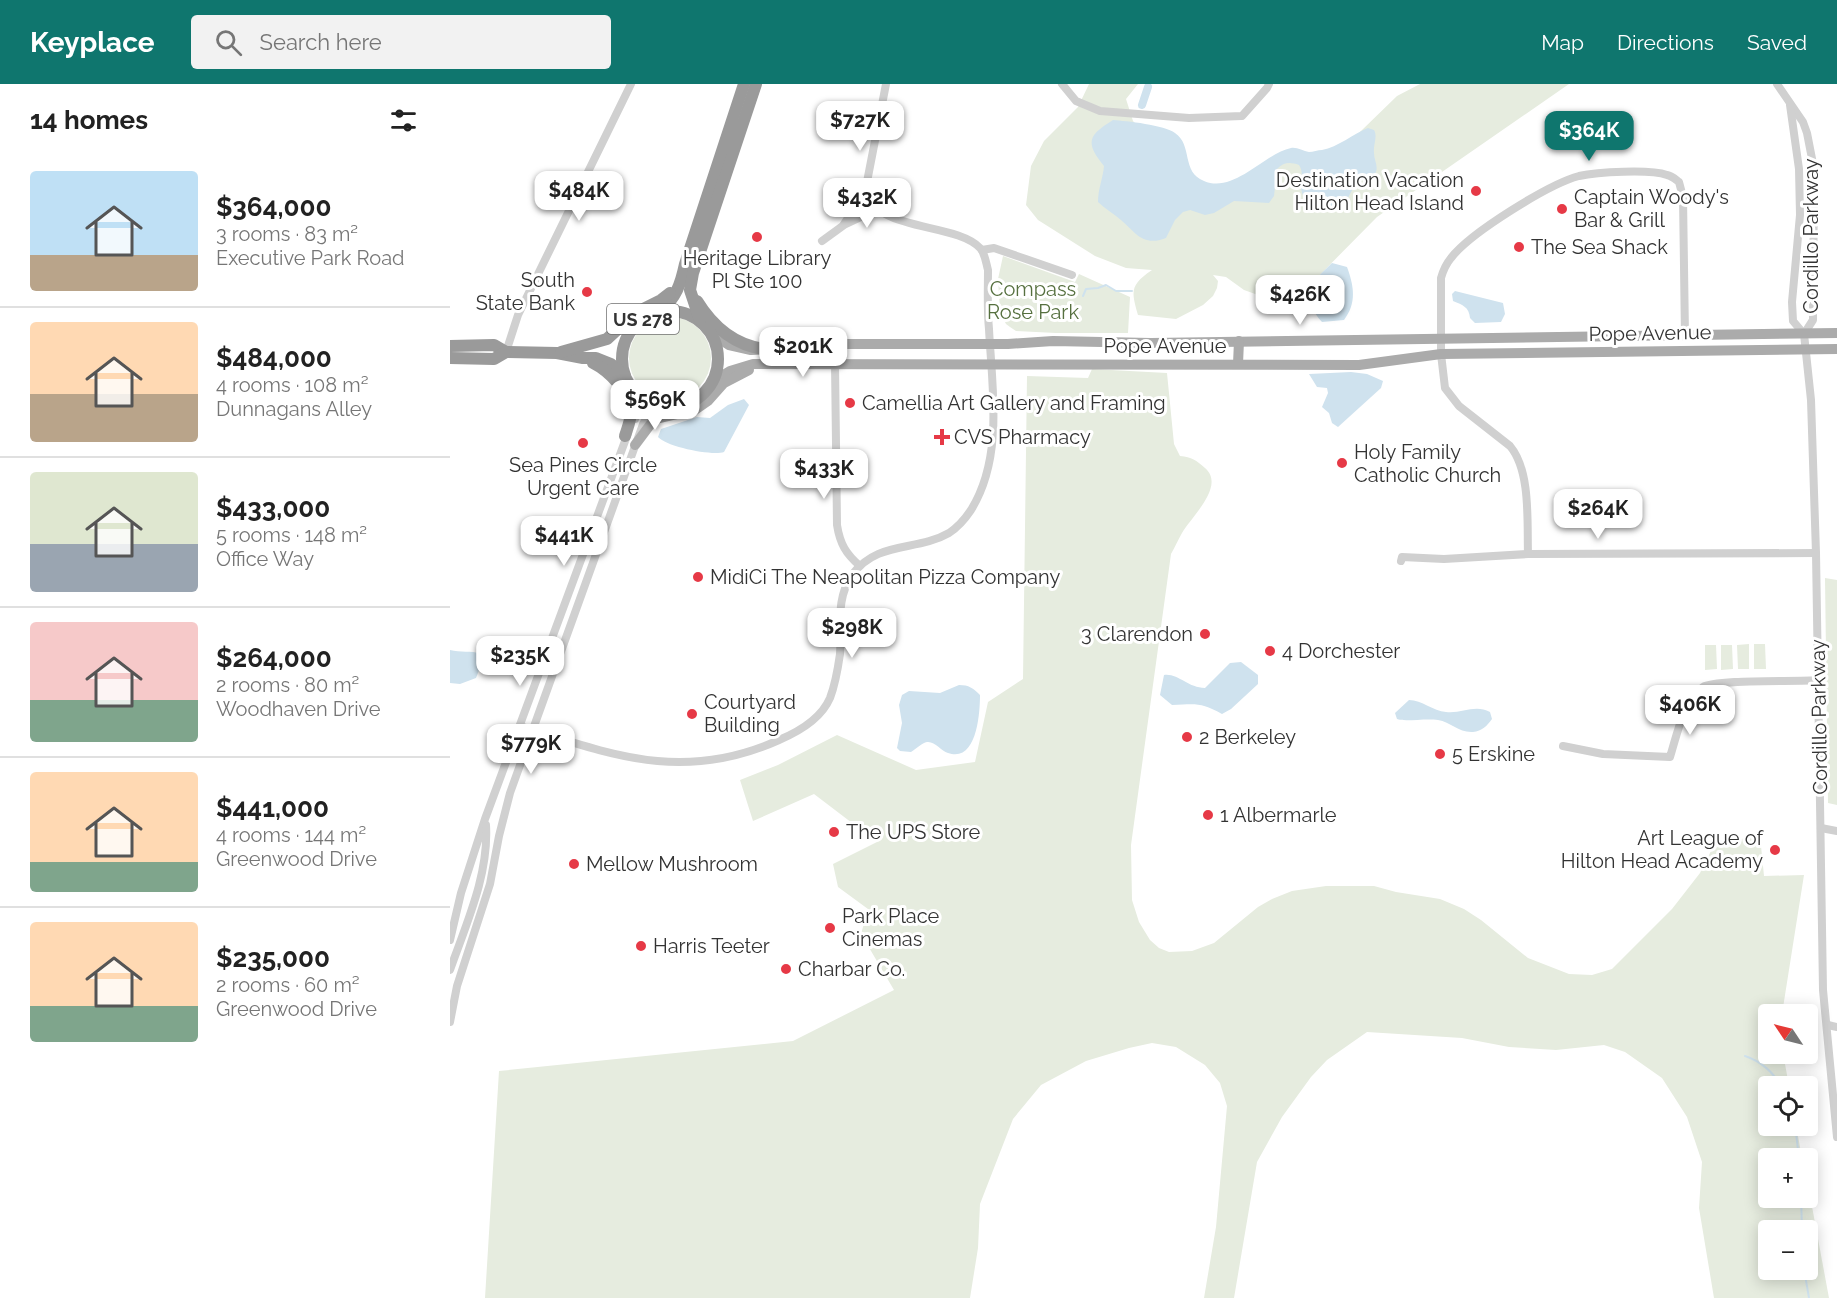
<!DOCTYPE html>
<meta charset="utf-8">
<style>
body{margin:0;font-family:Raleway,sans-serif;background:#f2f2f2;color:#222;height:100vh;display:flex;flex-direction:column;font-size:22px;white-space:nowrap}
*{box-sizing:border-box;margin:0}
p{font-size:20px;color:#767676}
.icon{flex:none;width:33px;height:33px;fill:none;stroke:currentColor;stroke-width:2;stroke-linecap:round;stroke-linejoin:round}
.map{position:relative;flex:1;overflow:hidden}
.details{display:flex;flex-direction:column;background:#fff;width:450px}
.details>*{flex:none}
.needle{width:39px;rotate:305deg}
.tools{position:absolute;left:1308px;top:920px;display:grid;gap:12px}
.tools a{display:grid;place-items:center;width:60px;height:60px;border-radius:6px;background:#fff;box-shadow:0 3px 15px #0003;font-size:30px}
.price{position:absolute;translate:-50% -51px;padding:0 14px;border-radius:12px;background:#fff;color:#222;font-size:20px;line-height:39px;filter:drop-shadow(0 2px 3px #0008)}
.price::after{content:'';position:absolute;left:50%;top:36px;width:18px;height:14px;margin-left:-9px;background:inherit;clip-path:polygon(0 0,100% 0,50% 100%)}
.price.active{background:#0f766e;color:#fff}
ul{padding:0;list-style:none}
li{display:flex;align-items:center;gap:18px;height:150px;padding:0 30px}
li+li{border-top:2px solid #e0e0e0}
li span{display:grid;place-items:center;flex:none;width:168px;height:120px;border-radius:6px;color:#555}
li>.icon{margin-inline-start:auto}
span .icon{width:72px;height:72px;fill:#fffc;stroke-width:1}
li b{font-size:26px}
h2{display:flex;justify-content:space-between;align-items:center;height:72px;padding:0 30px;font-size:26px}
header{display:flex;align-items:center;gap:36px;box-sizing:border-box;height:84px;padding:0 30px;background:#0f766e;color:#fff}
header strong{font-size:28px}
nav{display:flex;gap:33px;margin-inline-start:auto;font-size:21px}
.search{width:420px;height:54px;background:#f2f2f2;display:flex;align-items:center;gap:15px;box-sizing:border-box;padding:0 21px;border-radius:6px;color:#767676;font-size:22px}
main{display:flex;flex:1;min-height:0}
.map>svg:first-child{display:block}
</style>
<header>
<strong>Keyplace</strong>
<div class="search"><svg class="icon" aria-label="search" viewBox="0 0 24 24"><circle cx="10" cy="10" r="6"/><path d="M15 15l6 6"/></svg>Search here</div>
<nav><a>Map</a><a>Directions</a><a>Saved</a></nav>
</header>
<main>
<section class="details">
<h2>14 homes<svg class="icon" aria-label="filters" viewBox="0 0 24 24"><path d="M4 7h16M4 17h16"/><circle cx="9" cy="7" r="2"/><circle cx="15" cy="17" r="2"/></svg></h2>
<ul>
<li><span style="background:linear-gradient(#bfe0f5 70%,#b9a48a 0)"><svg class="icon" aria-label="home" viewBox="0 0 24 24"><path d="M3 11l9-7 9 7M6 9v11h12V9"/></svg></span><div><b>$364,000</b><p>3 rooms · 83 m²</p><p>Executive Park Road</p></div></li>
<li><span style="background:linear-gradient(#ffd9b3 60%,#b9a48a 0)"><svg class="icon" aria-label="home" viewBox="0 0 24 24"><path d="M3 11l9-7 9 7M6 9v11h12V9"/></svg></span><div><b>$484,000</b><p>4 rooms · 108 m²</p><p>Dunnagans Alley</p></div></li>
<li><span style="background:linear-gradient(#dfe7d0 60%,#9aa5b1 0)"><svg class="icon" aria-label="home" viewBox="0 0 24 24"><path d="M3 11l9-7 9 7M6 9v11h12V9"/></svg></span><div><b>$433,000</b><p>5 rooms · 148 m²</p><p>Office Way</p></div></li>
<li><span style="background:linear-gradient(#f6c9c9 65%,#7fa58c 0)"><svg class="icon" aria-label="home" viewBox="0 0 24 24"><path d="M3 11l9-7 9 7M6 9v11h12V9"/></svg></span><div><b>$264,000</b><p>2 rooms · 80 m²</p><p>Woodhaven Drive</p></div></li>
<li><span style="background:linear-gradient(#ffd9b3 75%,#7fa58c 0)"><svg class="icon" aria-label="home" viewBox="0 0 24 24"><path d="M3 11l9-7 9 7M6 9v11h12V9"/></svg></span><div><b>$441,000</b><p>4 rooms · 144 m²</p><p>Greenwood Drive</p></div></li>
<li><span style="background:linear-gradient(#ffd9b3 70%,#7fa58c 0)"><svg class="icon" aria-label="home" viewBox="0 0 24 24"><path d="M3 11l9-7 9 7M6 9v11h12V9"/></svg></span><div><b>$235,000</b><p>2 rooms · 60 m²</p><p>Greenwood Drive</p></div></li>
</ul>
</section>
<div class="map">
<svg width="1387" height="1214" viewBox="0 0 1387 1214">
<rect width="100%" height="100%" fill="#fff"/>
<g fill="#e6ecdf" fill-rule="evenodd">
<path d="M639,0H688L676,15L683,37L753,117L835,70L876,81L947,12L970,0H1119L927,133L848,213L822,216L794,206L776,193L763,191L768,197L767,204L763,212L753,221L726,235L688,231C681,207 680,201 702,186L676,184L645,172L588,136L576,121L581,82L594,57L628,23Z"/>
<polygon points="553,172 625,198 629,190 680,213 678,249 606,249 566,247 560,243 556,240 550,228 548,195"/>
<circle cx="220" cy="274" r="41"/>
<path d="M642,285L717,289L724,360L730,372C742,373 746,376 755,384C776,402 741,433 732,449C728,456 725,463 721,470L681,761L682,816L689,838L700,856L709,864L719,868L742,867L764,859L808,823L822,815L842,807L876,802H924L946,808L990,815L1014,825L1031,836L1078,874L1119,890L1142,891L1162,885L1222,825L1250,789L1265,759L1310,752L1314,792L1354,791L1332,930H1318V969H1333L1339,1002H1318V1041H1346L1352,1074H1318V1113H1358V1101L1379,1214H1264L1249,1124L1252,1078L1237,1033L1212,994L1175,968L1154,961L1106,966L1059,963L1012,954L917,948L877,976L861,993L832,1033L807,1078L784,1214H754L766,1143L777,1022L770,999L755,981L726,963L702,959L679,964L636,977L591,1001L563,1035L530,1120L528,1164L520,1214H35L49,987L343,957L444,906L411,850L418,825L388,803L383,780L427,758L364,710L303,737L290,696L328,681L387,651L466,686L525,678L538,618L573,595L577,292L638,294ZM1318,1146H1358V1185H1318Z"/>
<polygon points="1375,494 1387,496 1387,721 1378,719"/>
<polygon points="1299,560 1299,585 1288,585 1287,561"/>
<polygon points="1304,560 1315,560 1316,585 1304,585"/>
<polygon points="1255,561 1266,561 1267,585 1255,586"/>
<polygon points="1271,561 1282,561 1283,585 1271,586"/>
</g>
<g fill="#cfe2ee">
<path d="M663,36C676,37 715,41 725,49C743,61 731,88 754,97C784,110 815,69 841,64C847,63 853,67 859,68C863,68 868,66 872,66C888,63 903,50 918,44L924,46C928,53 923,60 924,69C924,77 930,84 924,91C920,97 913,94 908,98C902,104 898,115 893,122C879,127 858,126 852,109C849,99 855,90 849,81C840,78 834,78 827,85L824,112L819,119L784,117L764,129L755,131L740,126L733,128L725,136L716,154C693,163 686,149 671,136C663,129 655,125 648,118C648,105 653,94 654,82C634,58 639,51 663,36Z"/>
<path d="M882,179L897,183C904,202 907,219 894,236L872,238C867,233 864,228 862,221C856,200 868,193 882,179Z"/>
<path d="M1005,207L1053,219L1055,230L1051,238L1025,239L1020,234C1019,223 1013,221 1003,217L1002,210Z"/>
<polygon points="901,288 917,290 933,297 931,304 888,343 882,339 879,329 872,323 878,309 877,304 867,303 859,290"/>
<path d="M294,315L299,321L274,368C262,372 217,363 208,353L211,345L247,333L260,334L278,321Z"/>
<path d="M0,566C10,569 22,566 30,570L33,576L26,594L10,600L0,599Z"/>
<path d="M791,578L808,591V600L781,625L772,630C751,618 746,620 722,621L710,611L714,591C728,589 738,604 755,604L780,579Z"/>
<path d="M509,601C519,601 523,604 530,611C530,629 527,679 498,669C491,667 485,657 477,658C472,659 466,665 461,668L450,667L447,664L452,639L449,621L452,611L459,607L490,609Z"/>
<path d="M959,616C972,616 983,627 996,628C1011,630 1025,620 1040,628L1042,635C1037,642 1032,647 1023,648C1009,649 1001,638 988,636C976,634 954,638 947,635L945,629Z"/>
</g>
<g fill="none" stroke-linecap="round" stroke-linejoin="round">
<g stroke="#cfe2ee" stroke-width="2">
<polyline points="633,212 636,205 648,204 656,201 666,207 682,207"/>
<path d="M1295,972C1310,977 1324,988 1330,1002"/>
<polyline points="1345,1041 1349,1074"/>
<polyline points="1351,1113 1352,1146"/>
<polyline points="1354,1185 1359,1214"/>
</g>
<polyline stroke="#cfe2ee" stroke-width="8" points="692,21 698,3"/>
<g stroke="#d0d0d0" stroke-width="8">
<polyline points="612,0 626,17 650,27 739,34 792,32 817,4 819,0"/>
<polyline points="1327,0 1353,38 1357,49 1364,85 1363,236 1354,250"/>
<polyline points="1340,21 1349,85 1350,131 1342,218 1343,237 1354,250 1361,316 1366,469 1373,906 1387,1053"/>
<polyline points="394,140 416,107"/>
<polyline points="372,157 394,141 428,125"/>
<polyline points="532,166 544,164 622,191"/>
<polyline points="56,268 68,231 181,0"/>
<path d="M385,279L387,441C390,460 396,470 410,482"/>
<polyline points="183,306 187,324 185,335"/>
<path d="M1078,470C1077,438 1081,387 1060,362L1009,322L995,304L991,270V194C993,187 996,180 1001,174C1020,149 1099,100 1129,92C1147,88 1200,85 1217,91C1222,92 1225,95 1229,98L1233,113L1235,252"/>
<polyline points="951,477 952,473 994,475 1078,470 1366,469"/>
<path d="M70,642C163,671 233,699 329,656C348,648 371,635 380,614C385,601 388,584 390,570C392,542 385,516 402,491C428,456 466,468 499,449C508,443 515,435 521,426C554,373 542,304 539,245C537,225 538,205 538,186C536,179 535,169 530,164C504,137 421,149 416,103L436,0"/>
<path d="M1113,662L1153,670L1220,673C1227,651 1233,617 1253,603C1265,595 1348,598 1368,596"/>
<polyline points="1371,744 1387,747"/>
<polyline points="0,856 11,809 35,735 178,349"/>
<path d="M0,886C16,840 39,791 36,741"/>
<polyline points="0,938 7,902 40,800 49,752 60,709 193,340 196,335 212,323"/>
<polyline points="1378,941 1387,943"/>
</g>
<g stroke="#ababab" stroke-width="10">
<polyline points="262,250 279,261 301,266 350,264 387,260 558,260 603,257 701,259 1387,249"/>
<polyline points="788,280 789,257"/>
<polyline points="262,298 280,287 303,280 909,281 991,270 1387,265"/>
<polyline points="185,361 200,341 206,335 245,326 258,317 274,299 299,286"/>
</g>
<g stroke="#9a9a9a" stroke-width="12">
<path d="M247,217C263,243 284,261 314,265"/>
<circle cx="220" cy="275" r="48"/>
<path d="M210,227C226,215 231,199 235,180L294,0"/>
<polyline points="250,236 240,206 243,189 306,0"/>
<polyline points="0,262 44,261 56,268 107,269 133,274 146,274 161,280 175,292"/>
<polyline points="111,268 157,255 185,229 211,216 220,209"/>
<polyline points="0,274 44,275 56,268"/>
<path d="M143,279C159,287 181,309 181,328C181,336 177,345 175,352"/>
</g>
</g>
<g fill="#e63946" stroke="#fff" stroke-width="2">
<circle cx="1026" cy="107" r="6"/>
<circle cx="1112" cy="125" r="6"/>
<circle cx="307" cy="153" r="6"/>
<circle cx="1069" cy="163" r="6"/>
<circle cx="137" cy="208" r="6"/>
<circle cx="400" cy="319" r="6"/>
<path d="M489 344h6v6h6v6h-6v6h-6v-6h-6v-6h6z"/>
<circle cx="133" cy="359" r="6"/>
<circle cx="892" cy="379" r="6"/>
<circle cx="248" cy="493" r="6"/>
<circle cx="755" cy="550" r="6"/>
<circle cx="820" cy="567" r="6"/>
<circle cx="242" cy="630" r="6"/>
<circle cx="737" cy="653" r="6"/>
<circle cx="990" cy="670" r="6"/>
<circle cx="758" cy="731" r="6"/>
<circle cx="384" cy="748" r="6"/>
<circle cx="1325" cy="766" r="6"/>
<circle cx="124" cy="780" r="6"/>
<circle cx="380" cy="844" r="6"/>
<circle cx="191" cy="862" r="6"/>
<circle cx="336" cy="885" r="6"/>
</g>
<g text-anchor="middle" dominant-baseline="central" stroke-width="6" stroke-linejoin="round" paint-order="stroke">
<rect fill="#fff" stroke="#707070" stroke-width="1.5" x="157" y="220" width="72" height="30" rx="4.5"/>
<g font-size="18" font-weight="bold" fill="#333">
<text x="193" y="235">US 278</text>
</g>
<g font-size="20" fill="#333" stroke="#fff" text-anchor="start">
<text x="1014" y="96" text-anchor="end">Destination Vacation<tspan x="1014" dy="23">Hilton Head Island</tspan></text>
<text x="1124" y="113">Captain Woody's<tspan x="1124" dy="23">Bar &amp; Grill</tspan></text>
<text x="1081" y="163">The Sea Shack</text>
<text x="307" y="174" text-anchor="middle">Heritage Library<tspan x="307" dy="23">Pl Ste 100</tspan></text>
<text x="125" y="196" text-anchor="end">South<tspan x="125" dy="23">State Bank</tspan></text>
<text x="412" y="319">Camellia Art Gallery and Framing</text>
<text x="504" y="353">CVS Pharmacy</text>
<text x="904" y="368">Holy Family<tspan x="904" dy="23">Catholic Church</tspan></text>
<text x="133" y="381" text-anchor="middle">Sea Pines Circle<tspan x="133" dy="23">Urgent Care</tspan></text>
<text x="260" y="493">MidiCi The Neapolitan Pizza Company</text>
<text x="743" y="550" text-anchor="end">3 Clarendon</text>
<text x="832" y="567">4 Dorchester</text>
<text x="254" y="618">Courtyard<tspan x="254" dy="23">Building</tspan></text>
<text x="749" y="653">2 Berkeley</text>
<text x="1002" y="670">5 Erskine</text>
<text x="770" y="731">1 Albermarle</text>
<text x="396" y="748">The UPS Store</text>
<text x="1313" y="754" text-anchor="end">Art League of<tspan x="1313" dy="23">Hilton Head Academy</tspan></text>
<text x="136" y="780">Mellow Mushroom</text>
<text x="392" y="832">Park Place<tspan x="392" dy="23">Cinemas</tspan></text>
<text x="203" y="862">Harris Teeter</text>
<text x="348" y="885">Charbar Co.</text>
</g>
<g font-size="20" fill="#333" stroke="#fff">
<text transform="translate(1361 152) rotate(-90)">Cordillo Parkway</text>
<text transform="translate(1200 249) rotate(-1)">Pope Avenue</text>
<text x="715" y="262">Pope Avenue</text>
<text transform="translate(1369 633) rotate(-91)">Cordillo Parkway</text>
</g>
<g font-size="20" fill="#56703f" stroke="#fff">
<text x="583" y="205">Compass<tspan x="583" dy="23">Rose Park</tspan></text>
</g>
</g>
</svg>
<div class="tools">
<a><svg class="needle" viewBox="-14 -14 28 28"><path d="M0-13l5 13h-10z" fill="#e53935"/><path d="M0 13l5-13h-10z" fill="#767676"/></svg></a>
<a><svg class="icon" aria-label="locate" viewBox="0 0 24 24"><circle cx="12" cy="12" r="6"/><path d="M12 2v4M12 18v4M2 12h4M18 12h4"/></svg></a>
<a>+</a>
<a>−</a>
</div>
<b class="price" style="left:410px;top:68px">$727K</b>
<b class="price active" style="left:1139px;top:78px">$364K</b>
<b class="price" style="left:129px;top:138px">$484K</b>
<b class="price" style="left:417px;top:145px">$432K</b>
<b class="price" style="left:850px;top:242px">$426K</b>
<b class="price" style="left:353px;top:294px">$201K</b>
<b class="price" style="left:205px;top:347px">$569K</b>
<b class="price" style="left:374px;top:416px">$433K</b>
<b class="price" style="left:1148px;top:456px">$264K</b>
<b class="price" style="left:114px;top:483px">$441K</b>
<b class="price" style="left:402px;top:575px">$298K</b>
<b class="price" style="left:70px;top:603px">$235K</b>
<b class="price" style="left:1240px;top:652px">$406K</b>
<b class="price" style="left:81px;top:691px">$779K</b>
</div>
</main>
